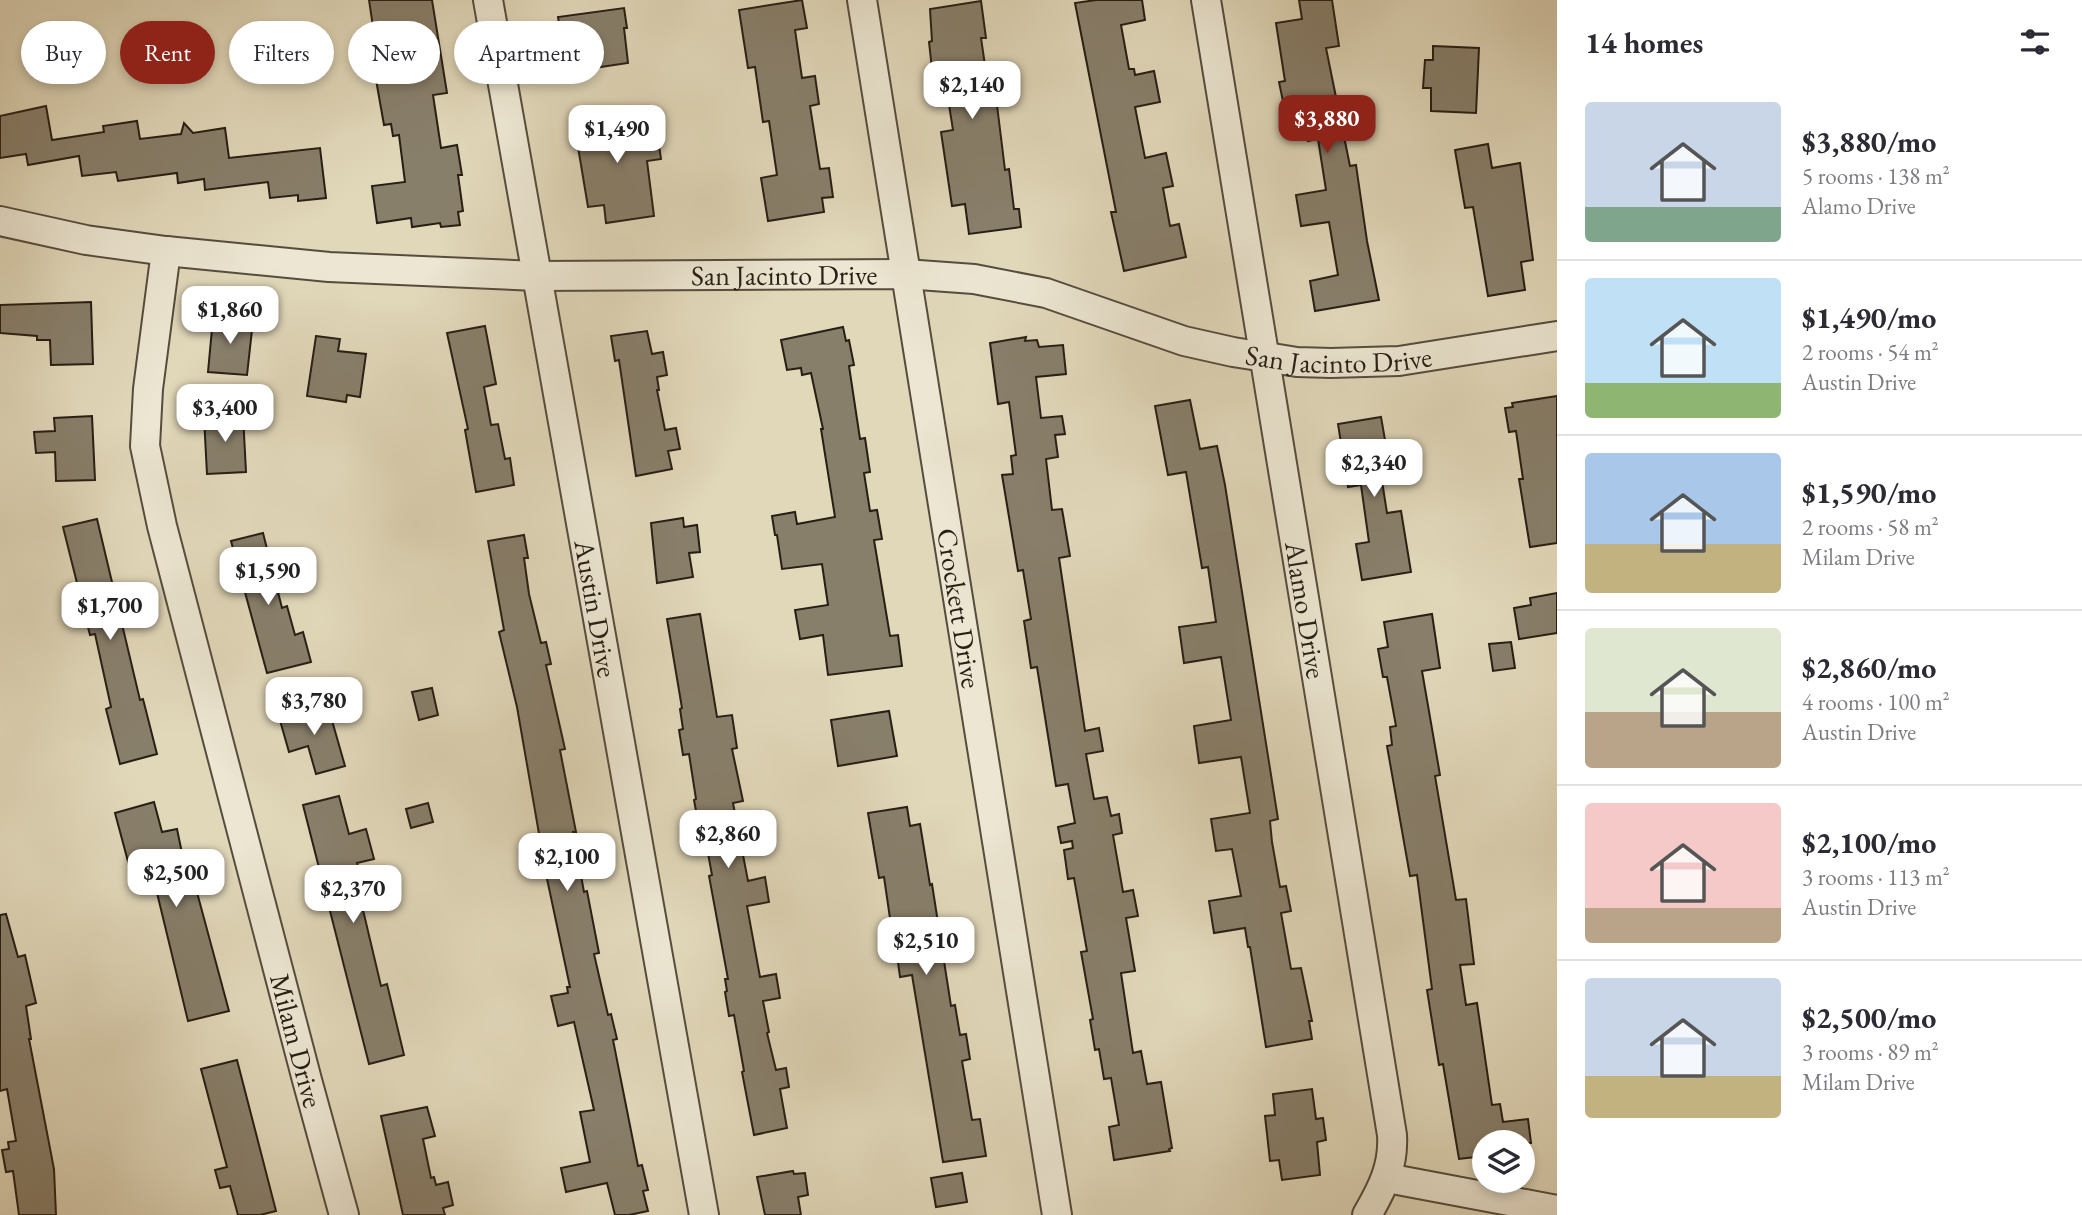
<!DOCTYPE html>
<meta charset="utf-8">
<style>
body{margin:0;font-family:"EB Garamond",serif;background:#f7f7f7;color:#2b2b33;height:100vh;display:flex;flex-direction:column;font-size:26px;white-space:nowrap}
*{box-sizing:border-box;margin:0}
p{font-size:23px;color:#7c7c81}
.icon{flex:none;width:38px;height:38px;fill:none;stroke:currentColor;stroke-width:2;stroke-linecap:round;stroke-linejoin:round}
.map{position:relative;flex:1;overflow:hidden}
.panel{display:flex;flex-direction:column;background:#fff;width:525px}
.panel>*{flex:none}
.hud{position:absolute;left:21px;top:21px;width:665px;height:63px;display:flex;gap:14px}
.tools{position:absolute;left:1472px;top:1130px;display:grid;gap:14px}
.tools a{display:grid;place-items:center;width:63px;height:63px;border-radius:50%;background:#fff;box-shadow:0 4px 10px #0003;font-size:35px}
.price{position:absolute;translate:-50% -60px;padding:0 16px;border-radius:14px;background:#fff;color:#222;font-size:23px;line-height:46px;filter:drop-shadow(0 2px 4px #0008)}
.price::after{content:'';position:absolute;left:50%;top:42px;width:21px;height:16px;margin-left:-10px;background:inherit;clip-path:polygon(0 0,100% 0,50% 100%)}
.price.on{background:#8f2418;color:#fff}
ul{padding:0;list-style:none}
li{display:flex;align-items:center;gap:21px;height:175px;padding:0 28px}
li+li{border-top:2px solid #e1e1e2}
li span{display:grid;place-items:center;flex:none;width:196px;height:140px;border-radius:7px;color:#555}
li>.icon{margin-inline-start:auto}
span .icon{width:84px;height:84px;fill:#fffc;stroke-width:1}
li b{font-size:30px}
h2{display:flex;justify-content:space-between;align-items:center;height:84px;padding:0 28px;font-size:30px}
.tag{padding:0 24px;border-radius:32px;background:#fff;box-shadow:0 4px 10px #0003;font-size:24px;line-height:63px}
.tag.on{background:#8f2418;color:#fff}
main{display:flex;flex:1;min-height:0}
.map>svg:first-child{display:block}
</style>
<main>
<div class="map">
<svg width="1557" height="1215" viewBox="0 0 1557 1215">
<rect width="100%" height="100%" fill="#e1d8ba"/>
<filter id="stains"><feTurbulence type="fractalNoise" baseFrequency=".00286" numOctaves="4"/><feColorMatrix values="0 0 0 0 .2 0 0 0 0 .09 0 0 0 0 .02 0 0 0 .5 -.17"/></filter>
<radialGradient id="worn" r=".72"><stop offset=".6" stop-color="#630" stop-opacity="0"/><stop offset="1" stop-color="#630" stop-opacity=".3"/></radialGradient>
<g fill="#887f6b" stroke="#271e15" stroke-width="2">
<polygon points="369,0 432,0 447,93 433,95 441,148 457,145 462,175 458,175 463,211 458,212 460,225 441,227 440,223 412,227 411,218 377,223 372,186 405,182 399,135 393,136 391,124 384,125 375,74 380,73"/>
<polygon points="802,0 807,28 795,30 802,78 815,76 819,104 810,106 820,169 829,168 833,197 822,198 824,212 768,221 761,178 777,175 769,121 763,122 755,67 748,68 739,10"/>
<polygon points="1096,0 1142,0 1145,20 1121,25 1129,69 1134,69 1135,75 1154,71 1160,102 1135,107 1145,158 1166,153 1173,186 1163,188 1170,226 1179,224 1186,257 1124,271 1111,212 1116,212 1075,3"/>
<polygon points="1299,0 1332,0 1339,46 1326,48 1350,166 1356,165 1367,241 1379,300 1315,311 1310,281 1338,275 1329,222 1301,226 1296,195 1326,190 1318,139 1308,141 1301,112 1286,116 1279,82 1285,81 1276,23 1302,19"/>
<polygon points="981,1 986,38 981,38 988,86 992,85 994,98 996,97 1005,170 1009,169 1014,209 1019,209 1021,227 969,234 965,204 952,206 941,132 953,130 943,67 932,69 929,42 932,41 930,9"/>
<polygon points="624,8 627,28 624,28 628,63 587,69 581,40 562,43 558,17"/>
<polygon points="1433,46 1479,48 1476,113 1431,111 1431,88 1423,88 1425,60 1433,60"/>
<polygon points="46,106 52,140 104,132 103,126 137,121 140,139 181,134 184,123 193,133 225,128 229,158 320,148 326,198 298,201 298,195 270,198 268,182 205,190 204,179 178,183 177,173 118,181 116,172 82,176 79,156 28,165 26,154 0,158 0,116"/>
<polygon points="618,111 620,130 656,125 661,159 647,161 654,216 606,223 604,205 588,207 573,117"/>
<polygon points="1488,144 1492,168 1520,163 1533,260 1521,262 1525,290 1488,296 1473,207 1465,208 1455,150"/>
<polygon points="91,302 93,364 51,365 50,340 37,340 37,336 0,333 0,305"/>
<polygon points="213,318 253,321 247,375 208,372"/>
<polygon points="485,326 496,384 484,387 491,425 498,424 505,459 510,458 514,485 476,492 465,430 468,429 447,333"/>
<polygon points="843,327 846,341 849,340 854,365 849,366 860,439 865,438 870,472 864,473 870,511 877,510 882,539 874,540 890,636 898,635 902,666 828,675 823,635 800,639 795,610 828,605 822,564 782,569 777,535 775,535 772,516 795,512 797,524 835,517 821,429 823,429 811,373 802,375 801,368 787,370 781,340"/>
<polygon points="647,331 652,354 663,352 667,375 657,377 659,390 657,390 665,430 676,428 680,449 668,451 672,469 636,476 619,360 615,361 611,336"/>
<polygon points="316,336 340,339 338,351 366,354 360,397 347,395 346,402 307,396"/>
<polygon points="1026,337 1025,341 1037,340 1039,347 1063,345 1066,374 1036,377 1041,418 1062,416 1065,434 1055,435 1058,457 1046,459 1052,510 1062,509 1070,556 1059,558 1085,731 1099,728 1103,751 1086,754 1094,799 1107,797 1111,816 1119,814 1122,833 1113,835 1123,892 1133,890 1138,916 1126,918 1135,971 1121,973 1133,1053 1141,1051 1147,1084 1161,1082 1172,1148 1169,1149 1170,1151 1114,1160 1109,1127 1119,1125 1111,1078 1104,1079 1099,1049 1095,1050 1090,1020 1093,1019 1081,952 1087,951 1074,878 1068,879 1064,850 1073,848 1072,841 1061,843 1058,827 1075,823 1068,784 1056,786 1037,667 1031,668 1024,621 1031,619 1023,570 1018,571 1002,475 1013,474 1011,456 1016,455 1009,402 998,404 990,343"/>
<polygon points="1557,396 1557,543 1530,547 1519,479 1523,479 1516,431 1509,432 1505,408 1513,407 1512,403"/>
<polygon points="1190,400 1200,449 1217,446 1225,485 1278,819 1270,821 1272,842 1280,887 1286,886 1291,911 1281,913 1291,969 1301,968 1312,1021 1309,1021 1312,1039 1266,1047 1250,947 1248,947 1245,928 1214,933 1209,901 1241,896 1232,849 1216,851 1211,819 1250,813 1241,757 1199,763 1194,726 1231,720 1221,657 1184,663 1179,627 1216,622 1208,567 1202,568 1186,472 1168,475 1155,406"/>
<polygon points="243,415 246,472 207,474 204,417"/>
<polygon points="92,416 95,480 56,481 55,452 36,453 34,432 55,431 54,418"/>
<polygon points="1381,417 1385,440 1389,440 1392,460 1379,462 1387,513 1401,511 1411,572 1362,580 1356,544 1369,542 1361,485 1348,487 1338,424"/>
<polygon points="683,518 684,527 697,525 700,552 689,553 693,577 657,583 651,523"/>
<polygon points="97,519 140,700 143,699 157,754 120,764 106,709 111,707 95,634 90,635 63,527"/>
<polygon points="263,533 282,608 287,606 295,635 303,632 311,662 267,673 231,541"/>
<polygon points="524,535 528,558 524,558 529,594 541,643 546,642 551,664 546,665 565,749 560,750 576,832 573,832 584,892 587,891 599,953 594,954 608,1015 611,1014 617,1039 613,1040 638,1166 642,1165 648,1190 643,1191 648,1211 629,1215 615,1215 607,1183 566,1192 561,1168 590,1162 580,1112 594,1110 574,1022 558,1026 551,996 568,993 567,987 570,987 546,874 517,707 499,632 504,630 488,541"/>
<polygon points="1557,593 1557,633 1519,639 1514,608 1531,605 1530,598"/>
<polygon points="700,614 717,717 732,715 737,748 732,749 743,801 733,803 748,881 765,877 769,902 747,906 760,977 776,974 780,998 763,1001 769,1032 767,1033 776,1070 786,1068 789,1087 780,1089 787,1128 754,1135 742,1072 744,1071 734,1015 729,1016 725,992 727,991 725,979 728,979 709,876 712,875 703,826 699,827 694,800 696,799 689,754 683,755 679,730 683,729 680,709 682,708 667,619"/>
<polygon points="1432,614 1440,668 1422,671 1440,775 1435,776 1456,900 1466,899 1474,964 1460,965 1466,1005 1477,1003 1492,1105 1500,1104 1503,1122 1528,1119 1531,1143 1484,1143 1484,1156 1459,1159 1443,1064 1439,1065 1427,990 1432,989 1417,875 1410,876 1387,746 1392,745 1390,727 1396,726 1387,677 1383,677 1378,649 1388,647 1384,622"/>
<polygon points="1511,642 1515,668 1493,671 1489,644"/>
<polygon points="432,688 438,715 419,720 412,692"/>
<polygon points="327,703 345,766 316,774 308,746 289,752 279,717"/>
<polygon points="889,711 897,756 838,766 831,720"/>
<polygon points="339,796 349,834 366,829 374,859 357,863 359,870 354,872 381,986 387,984 404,1055 369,1064 303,805"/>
<polygon points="154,802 162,832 177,829 189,887 195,885 229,1011 188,1021 150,864 130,869 115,813"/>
<polygon points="428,803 433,822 411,828 406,809"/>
<polygon points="907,807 910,826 920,824 930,885 932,884 951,1006 955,1005 960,1035 966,1034 970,1059 962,1061 972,1120 980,1119 986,1156 943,1162 912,975 900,977 896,947 886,948 882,926 891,925 884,877 879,878 868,813"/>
<polygon points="6,914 18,957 25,955 36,1003 26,1006 31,1039 29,1039 54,1169 56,1215 19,1215 13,1171 6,1172 2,1150 9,1149 8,1142 16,1141 7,1089 0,1091 0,915"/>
<polygon points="237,1060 276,1211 260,1215 238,1215 230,1186 220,1188 215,1170 227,1167 201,1069"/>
<polygon points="1312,1089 1316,1119 1323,1118 1326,1140 1317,1142 1320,1175 1282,1180 1279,1160 1270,1161 1265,1116 1275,1115 1273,1094"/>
<polygon points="427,1107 435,1136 423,1139 431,1178 434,1177 436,1185 448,1182 453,1205 443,1208 445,1215 403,1215 381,1116"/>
<polygon points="793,1171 794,1174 805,1173 808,1195 798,1197 801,1215 765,1215 757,1177"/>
<polygon points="962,1173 967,1202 936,1207 931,1178"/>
</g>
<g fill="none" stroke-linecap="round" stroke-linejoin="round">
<g stroke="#564c3e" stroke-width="32">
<g id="minor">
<path id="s1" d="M488,0L704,1215"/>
<path id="s2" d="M862,0L1057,1215"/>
<path id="s3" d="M1206,0L1392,1135C1394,1166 1382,1189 1367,1215"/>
<path id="s4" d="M0,221L86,240L166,251L329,267L537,276L905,274L974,279L1046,293L1184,341L1233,352L1297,362L1331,363L1399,361L1557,336"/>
<path id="s5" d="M166,251L148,389L145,446L162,526L307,1080L344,1215"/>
<polyline points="1387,1178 1557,1210"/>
</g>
</g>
<use href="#minor" stroke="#ece6d2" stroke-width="28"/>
</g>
<g text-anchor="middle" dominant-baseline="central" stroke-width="7" stroke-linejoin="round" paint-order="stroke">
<g font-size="28" fill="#271e15" stroke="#ece6d2">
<text stroke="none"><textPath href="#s4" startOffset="788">San Jacinto Drive</textPath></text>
<text stroke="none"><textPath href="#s4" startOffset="1354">San Jacinto Drive</textPath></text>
<text stroke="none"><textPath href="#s1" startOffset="618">Austin Drive</textPath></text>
<text stroke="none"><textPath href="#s2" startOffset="616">Crockett Drive</textPath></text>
<text stroke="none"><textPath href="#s3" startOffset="618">Alamo Drive</textPath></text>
<text stroke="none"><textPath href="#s5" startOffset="810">Milam Drive</textPath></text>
</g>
</g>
<rect width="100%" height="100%" filter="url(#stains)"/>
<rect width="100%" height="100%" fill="url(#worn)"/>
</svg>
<div class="tools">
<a><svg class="icon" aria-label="layers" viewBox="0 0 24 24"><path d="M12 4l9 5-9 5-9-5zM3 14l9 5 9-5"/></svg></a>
</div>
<b class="price" style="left:972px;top:121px">$2,140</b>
<b class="price on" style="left:1327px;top:155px">$3,880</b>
<b class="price" style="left:617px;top:165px">$1,490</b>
<b class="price" style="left:230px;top:346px">$1,860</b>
<b class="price" style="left:225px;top:444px">$3,400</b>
<b class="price" style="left:1374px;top:499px">$2,340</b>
<b class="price" style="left:268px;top:607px">$1,590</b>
<b class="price" style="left:110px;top:642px">$1,700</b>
<b class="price" style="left:314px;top:737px">$3,780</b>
<b class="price" style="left:728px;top:870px">$2,860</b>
<b class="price" style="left:567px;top:893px">$2,100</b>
<b class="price" style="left:176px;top:909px">$2,500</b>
<b class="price" style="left:353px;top:925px">$2,370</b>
<b class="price" style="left:926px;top:977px">$2,510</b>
<div class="hud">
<a class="tag">Buy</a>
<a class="tag on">Rent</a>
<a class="tag">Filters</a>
<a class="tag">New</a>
<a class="tag">Apartment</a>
</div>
</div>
<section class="panel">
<h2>14 homes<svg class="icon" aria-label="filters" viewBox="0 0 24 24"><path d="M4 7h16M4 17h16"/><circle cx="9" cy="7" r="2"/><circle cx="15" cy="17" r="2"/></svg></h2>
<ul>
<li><span style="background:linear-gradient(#c9d6e8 75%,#7fa58c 0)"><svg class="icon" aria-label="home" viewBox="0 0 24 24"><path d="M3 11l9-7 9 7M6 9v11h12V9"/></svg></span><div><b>$3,880/mo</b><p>5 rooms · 138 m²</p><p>Alamo Drive</p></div></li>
<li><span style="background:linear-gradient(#bfe0f5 75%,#8fb573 0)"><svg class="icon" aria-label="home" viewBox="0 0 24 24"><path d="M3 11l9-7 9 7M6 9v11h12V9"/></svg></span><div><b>$1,490/mo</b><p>2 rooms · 54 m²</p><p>Austin Drive</p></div></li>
<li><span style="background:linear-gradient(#a9c7e8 65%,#c2b280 0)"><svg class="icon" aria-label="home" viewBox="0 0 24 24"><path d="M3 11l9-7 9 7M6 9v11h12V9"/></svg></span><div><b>$1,590/mo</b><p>2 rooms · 58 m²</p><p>Milam Drive</p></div></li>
<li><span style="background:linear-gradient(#dfe7d0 60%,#b9a48a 0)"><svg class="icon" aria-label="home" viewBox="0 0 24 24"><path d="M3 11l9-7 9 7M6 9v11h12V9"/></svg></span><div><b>$2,860/mo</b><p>4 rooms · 100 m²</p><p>Austin Drive</p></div></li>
<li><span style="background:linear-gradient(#f6c9c9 75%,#b9a48a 0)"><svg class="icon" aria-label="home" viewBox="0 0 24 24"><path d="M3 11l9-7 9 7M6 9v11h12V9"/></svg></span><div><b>$2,100/mo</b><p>3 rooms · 113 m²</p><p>Austin Drive</p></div></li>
<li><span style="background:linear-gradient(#c9d6e8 70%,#c2b280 0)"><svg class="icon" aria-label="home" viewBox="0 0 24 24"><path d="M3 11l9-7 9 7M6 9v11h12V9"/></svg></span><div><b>$2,500/mo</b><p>3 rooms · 89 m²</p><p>Milam Drive</p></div></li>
</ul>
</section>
</main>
